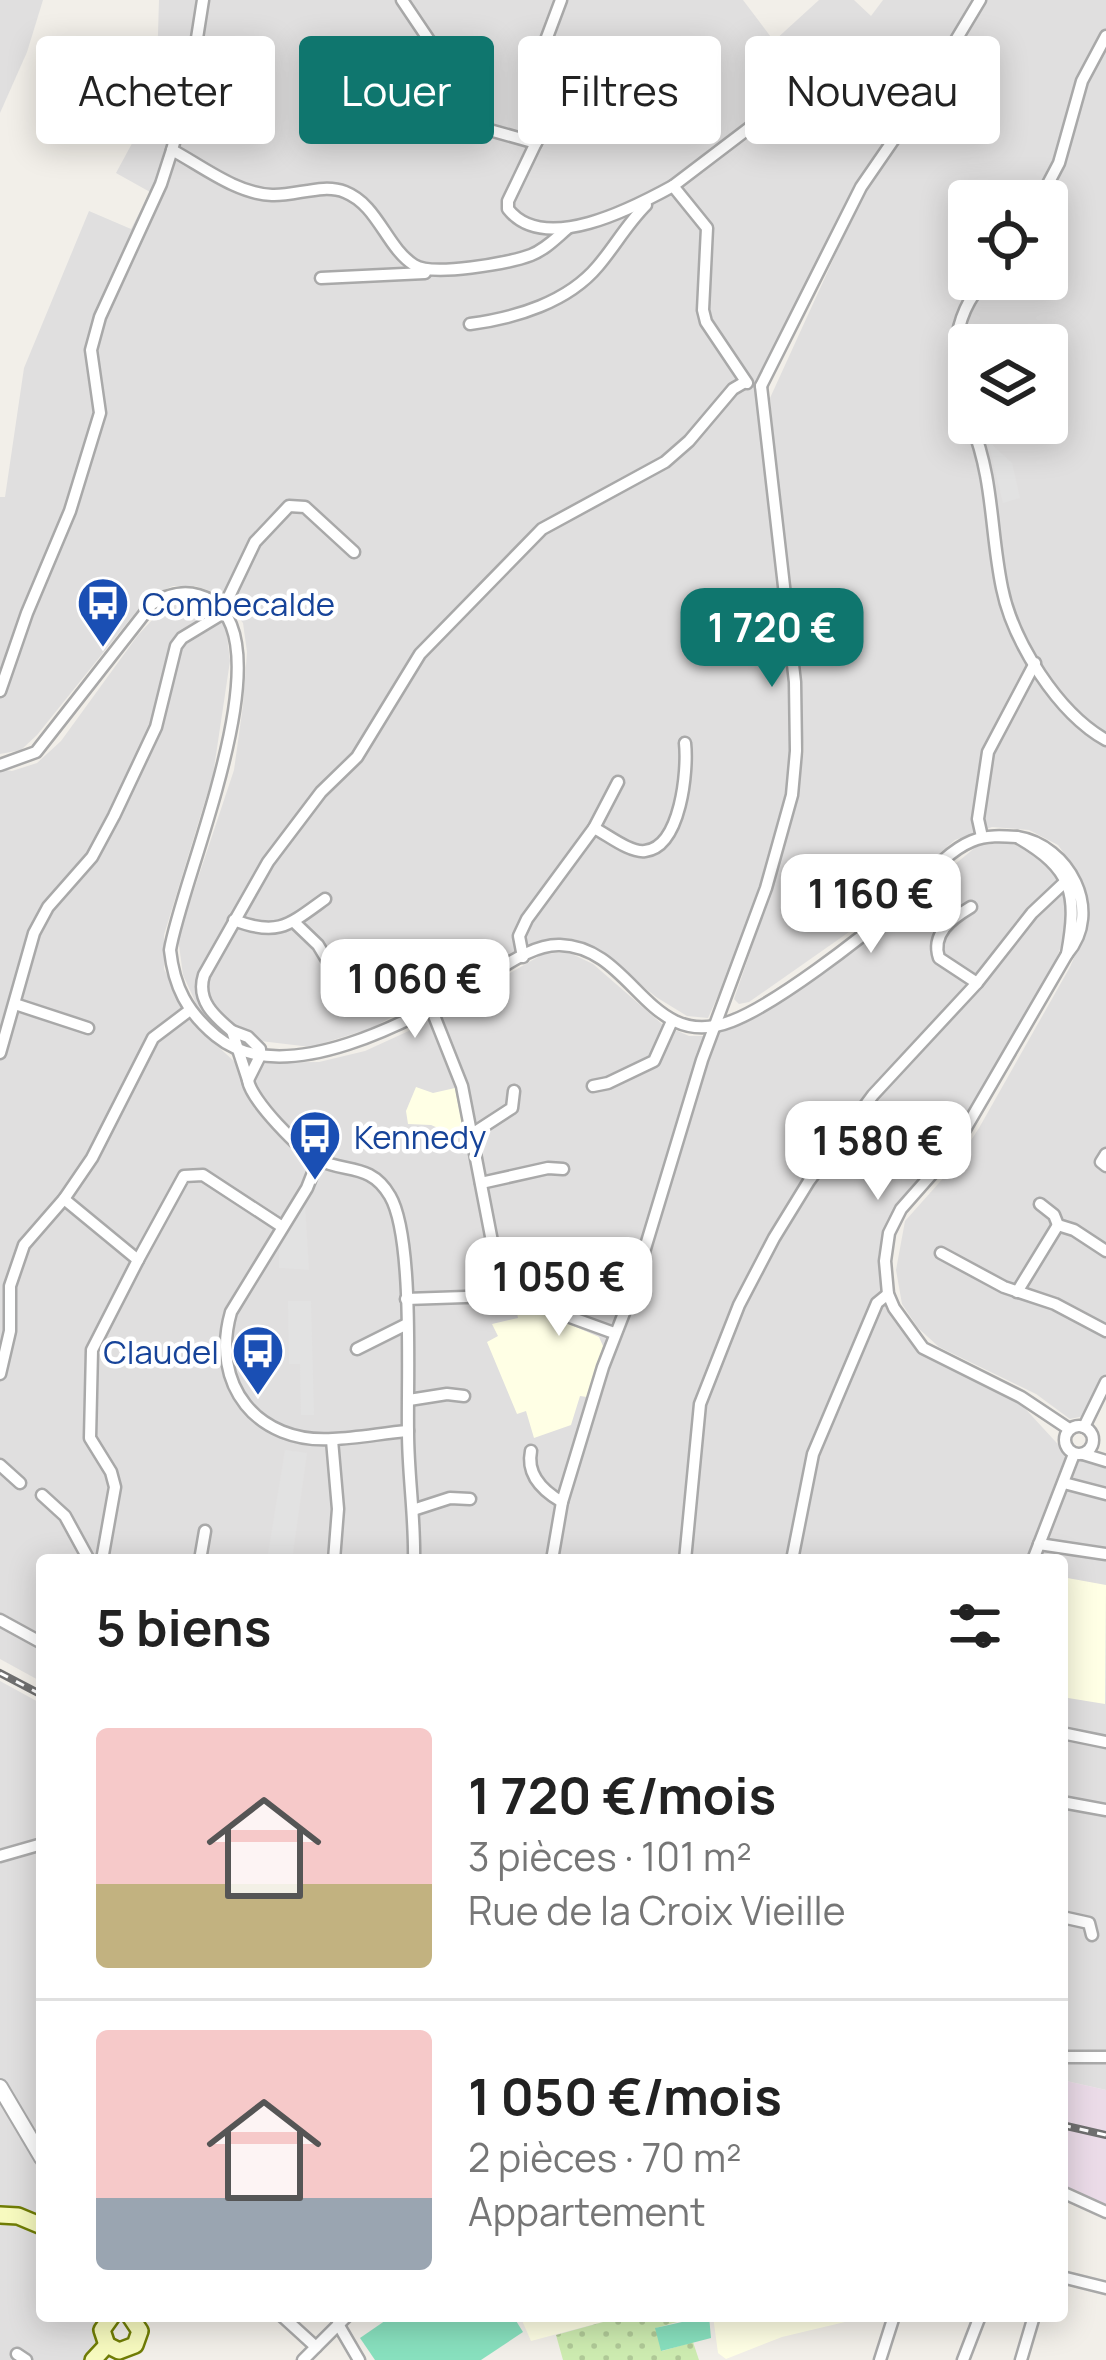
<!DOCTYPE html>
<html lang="fr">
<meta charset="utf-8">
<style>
body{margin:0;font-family:Manrope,sans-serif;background:#f2f2f2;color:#222;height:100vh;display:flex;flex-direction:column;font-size:45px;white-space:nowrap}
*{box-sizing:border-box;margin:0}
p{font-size:39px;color:#767676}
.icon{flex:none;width:66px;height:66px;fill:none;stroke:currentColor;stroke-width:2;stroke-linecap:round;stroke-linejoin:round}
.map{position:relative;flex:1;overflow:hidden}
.details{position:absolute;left:36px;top:1554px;width:1032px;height:768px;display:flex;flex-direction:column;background:#fff;border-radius:12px;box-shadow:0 6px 30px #0003}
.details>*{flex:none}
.guide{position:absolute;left:36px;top:36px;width:1035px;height:108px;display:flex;gap:24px}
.fabs{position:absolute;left:948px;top:180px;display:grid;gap:24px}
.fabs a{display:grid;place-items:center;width:120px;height:120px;border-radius:12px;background:#fff;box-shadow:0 6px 30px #0003;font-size:60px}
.price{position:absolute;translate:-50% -102px;padding:0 27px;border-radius:24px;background:#fff;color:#222;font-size:39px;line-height:78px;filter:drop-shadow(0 3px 6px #0008)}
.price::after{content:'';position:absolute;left:50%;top:72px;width:36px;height:27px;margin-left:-18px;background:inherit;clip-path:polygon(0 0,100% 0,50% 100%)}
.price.current{background:#0f766e;color:#fff}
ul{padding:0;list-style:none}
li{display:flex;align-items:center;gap:36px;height:300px;padding:0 60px}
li+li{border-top:3px solid #e0e0e0}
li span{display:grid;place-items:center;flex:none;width:336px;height:240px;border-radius:12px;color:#555}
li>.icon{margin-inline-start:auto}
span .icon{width:144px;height:144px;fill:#fffc;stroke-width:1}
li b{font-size:51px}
h2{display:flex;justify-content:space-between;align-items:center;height:144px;padding:0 60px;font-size:51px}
.pill{padding:0 42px;border-radius:12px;background:#fff;box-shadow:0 6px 30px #0003;font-size:42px;line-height:108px}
.pill.current{background:#0f766e;color:#fff}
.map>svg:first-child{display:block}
</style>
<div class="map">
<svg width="1106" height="2360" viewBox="0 0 1106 2360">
<defs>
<pattern id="garden-dots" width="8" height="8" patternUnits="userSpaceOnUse" patternTransform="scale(3)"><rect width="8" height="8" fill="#cdebb0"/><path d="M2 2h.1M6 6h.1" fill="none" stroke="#b0c997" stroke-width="1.8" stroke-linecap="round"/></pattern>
</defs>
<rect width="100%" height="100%" fill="#f2efe9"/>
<g fill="#e0dfdf" fill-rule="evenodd">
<polygon points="0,0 43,0 27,52 0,113"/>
<polygon points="159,0 743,0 774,41 819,0 854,0 871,16 883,0 974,0 884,151 760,386 796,732 795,771 757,908 708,1018 687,1016 656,997 595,947 574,939 556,938 493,960 372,1028 311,1047 228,1037 200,1012 183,975 178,938 234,770 243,705 247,652 243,623 220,594 195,586 173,586 148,597 37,735 21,750 0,754 0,497 5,497 24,368 89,211 131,229 150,192 116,173 156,99"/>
<path d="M985,0H1106V1373L1084,1416L1070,1419L1036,1394L939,1347L918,1328L902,1304L896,1270L905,1221L954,1166L979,1128L1070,967L1087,927L1089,902L1080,876L1058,845L1029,830L992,827L955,840L849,932L749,1002L739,1004L734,999L777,875L794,809L804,751L770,398L870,179L960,48ZM969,201H1047V279H969ZM969,345H1047V423H969Z"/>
<polygon points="194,600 213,609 226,628 230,661 213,775 164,935 164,969 193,1024 236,1063 319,1062 365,1051 413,1029 543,954 568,952 593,964 662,1024 689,1036 705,1036 748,1018 860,943 977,846 1006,842 1037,852 1050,864 1068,896 1069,925 1056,960 948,1147 914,1183 887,1220 878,1256 881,1283 926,1355 1020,1403 1066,1453 1106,1466 1106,2090 1062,2080 1062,1560 42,1560 42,1682 0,1659 0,769 12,771 37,763 61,741 138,635 169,602"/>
<polygon points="0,1681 42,1704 42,2316 99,2316 93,2328 99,2350 89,2360 0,2360"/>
</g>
<g fill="#ffffe5">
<polygon points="416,1087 433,1093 455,1088 464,1133 452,1134 431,1125 408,1124 406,1111"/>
<polygon points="525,1305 599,1337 603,1346 587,1397 580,1396 571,1425 534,1438 526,1411 517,1414 487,1342 498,1336 492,1324 518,1318 517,1313 524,1311"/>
<polygon points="1062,1577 1106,1585 1105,1704 1062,1697"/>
<polygon points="520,2316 625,2316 531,2341"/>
<polygon points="713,2316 850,2316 845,2322 782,2337 726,2359 718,2353"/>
</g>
<polygon fill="#ebdbe8" points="1062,2080 1106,2090 1106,2216 1062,2196"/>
<polygon fill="url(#garden-dots)" points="625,2316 682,2316 684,2320 656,2328 662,2351 693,2342 699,2360 563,2360 556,2335"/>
<g fill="#88e0be">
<polygon points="392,2316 513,2316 523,2332 481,2360 375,2360 360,2338"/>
<polygon points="709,2316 711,2338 661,2351 655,2328"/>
</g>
<g fill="#e2e2e2">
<polygon points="988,441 1012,463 1020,498 1003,503"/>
<polygon points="305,1205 309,1270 279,1268 279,1249"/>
<polygon points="288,1301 311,1301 314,1415 301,1415 300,1364 289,1364"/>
<polygon points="285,1450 307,1453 292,1560 267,1560"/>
</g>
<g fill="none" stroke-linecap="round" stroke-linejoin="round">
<g stroke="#a9a9a9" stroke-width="15">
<g id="minor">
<polyline points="402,0 437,52 453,110 461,122 536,143"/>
<path d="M561,0L540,56L543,128L508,201V209C544,255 633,208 673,186L707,228L703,310L706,322L747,383"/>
<path d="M172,150C202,166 237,194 272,195C296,196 323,183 345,192C378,205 386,247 414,265C432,277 510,263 531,255C546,249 556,238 568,228"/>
<polyline points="673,186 799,90"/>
<polyline points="1039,201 1059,163 1082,81 1106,36"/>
<polyline points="321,278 425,273"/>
<path d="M470,324C516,318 568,302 598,266C615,246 627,224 646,205"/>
<polyline points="761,386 861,187 914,110 980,0"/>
<path d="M969,419C949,370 949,318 986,279"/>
<path d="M971,423C994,480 990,530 1002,588C1013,642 1058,713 1106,740"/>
<polyline points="223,609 255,542 289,506 305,507 354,552"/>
<polyline points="0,691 27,613 70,511 100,413 91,350 100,317 161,184 172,150 189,89 203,0"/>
<path d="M0,765L36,752L152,604C171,592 192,589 212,601C285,646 181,880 170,950C174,987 187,1012 216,1036C284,1092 413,1019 478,982C502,968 532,944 560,945C634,947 648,1054 732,1021C776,1004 860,939 897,907C920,886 943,853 972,841C987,835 1002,836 1017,837"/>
<path d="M594,828C608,835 630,853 645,851C681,847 688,770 685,743"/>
<polyline points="982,837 978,819 988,752 1035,663"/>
<path d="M1017,837C1069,845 1104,911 1067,954C1078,894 1073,869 1017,837Z"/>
<path d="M971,907C951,919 931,934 939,958L977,983"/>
<path d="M234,920C278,937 289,925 325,899"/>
<polyline points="294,922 318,945 327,960"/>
<polyline points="1067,954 953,1150 901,1209 889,1233 885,1261 888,1294 894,1308 923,1348 1021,1397 1069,1429"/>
<polyline points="523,957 519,936 527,919 594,828 618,782"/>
<polyline points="15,1004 88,1028"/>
<polyline points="431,1008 462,1086 495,1257 524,1295 559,1313 614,1333"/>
<path d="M232,1031C214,1016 196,1000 204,975L268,862L321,792L357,757L420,654L542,529L665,462L689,441L733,389L745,382"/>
<polygon points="232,1031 248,1037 260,1049 260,1056 248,1080"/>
<polyline points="0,1053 34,933 48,907 92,857 114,816 156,727 176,646 182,638 225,612"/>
<path d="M248,1080C250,1099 301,1152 319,1160C346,1173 371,1163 390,1196C414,1237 407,1379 408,1432C408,1475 415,1517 414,1560"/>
<polyline points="593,1086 608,1083 654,1061 672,1021"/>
<polyline points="472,1134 512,1108 514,1091"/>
<polyline points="1106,1154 1101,1162 1106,1166"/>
<path d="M318,1160L307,1188L231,1312C210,1385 257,1444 333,1439C358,1438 383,1433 408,1431"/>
<polyline points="481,1183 548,1168 563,1169"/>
<polyline points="64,1199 138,1260 92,1350 90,1438 111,1472 115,1487 102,1560"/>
<polyline points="1040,1204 1054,1215 1058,1225 1074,1230 1106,1251"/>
<polyline points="941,1253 1004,1287 1055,1304 1106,1331"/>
<polyline points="138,1260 184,1176 203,1175 281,1226"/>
<polyline points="514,1281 538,1253"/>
<polyline points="1017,1292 1058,1225"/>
<polyline points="406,1299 524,1295"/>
<polyline points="357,1349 405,1325"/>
<polyline points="0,1374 10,1331 10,1286 24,1245 64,1199 92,1158 153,1038 190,1010"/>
<polyline points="409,1400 447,1394 464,1396"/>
<circle cx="1079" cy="1440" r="14"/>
<polyline points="1084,1427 1106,1382"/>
<polyline points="332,1440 338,1509 334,1560"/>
<path d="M531,1451C526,1475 543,1491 562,1502"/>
<polyline points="1083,1454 1106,1461"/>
<polyline points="0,1465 20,1483"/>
<polyline points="1064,1483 1106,1494"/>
<polyline points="42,1495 65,1516 89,1560"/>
<polyline points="413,1510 450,1498 470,1499"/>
<polyline points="1039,1544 1106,1554"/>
<polyline points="200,1560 205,1531"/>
<polyline points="552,1560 562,1502 603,1367 631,1295 702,1060 766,888 792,795 796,751 795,682 761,386"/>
<polyline points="685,1560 700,1404 739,1305 774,1238 809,1181 873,1095 977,983 1032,913 1066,881"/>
<polyline points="792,1560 813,1454 877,1303 888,1294"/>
<polyline points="1033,1560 1074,1454"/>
<polyline points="0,1620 42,1643"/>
<polyline points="1062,1733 1106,1742"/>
<polyline points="1062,1802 1106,1810"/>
<polyline points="0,1856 42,1844"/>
<polyline points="1062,1917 1089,1923 1092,1935"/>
<polyline points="1062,2057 1106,2057"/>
<polyline points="1062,2192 1106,2212"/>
<polyline points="1062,2277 1106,2288"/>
<polyline points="282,2316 316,2347"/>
<polyline points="338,2324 359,2360"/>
<polyline points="17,2354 26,2360"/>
<polyline points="303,2360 347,2316"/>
<polyline points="880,2360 894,2316"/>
<polyline points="963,2360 980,2316"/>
<polyline points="1021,2360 1034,2316"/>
</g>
</g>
<g stroke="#a9a9a9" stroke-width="18">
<polyline id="tertiary" points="0,2087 42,2158"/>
</g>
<g stroke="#707d05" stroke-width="20">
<g id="secondary">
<polyline points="0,2215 18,2216 42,2226"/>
<polyline points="107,2345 119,2351 135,2345 140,2331 130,2316"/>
<polyline points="107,2345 102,2330 112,2316"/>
<polyline points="93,2360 107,2345"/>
</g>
</g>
<use href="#minor" stroke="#fff" stroke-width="10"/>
<use href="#tertiary" stroke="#fff" stroke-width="14"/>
<use href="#secondary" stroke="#f7fabf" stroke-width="15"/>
<g stroke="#707070" stroke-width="8">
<g id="rail">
<polyline points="0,1673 42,1695"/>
<polyline points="1062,2125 1106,2135"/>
</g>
</g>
<use href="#rail" stroke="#fff" stroke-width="3" stroke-dasharray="9" stroke-linecap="butt"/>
</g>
<defs>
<g id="bus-pin" transform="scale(2.7)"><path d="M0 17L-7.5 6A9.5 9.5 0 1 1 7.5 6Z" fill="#1a4fb4" stroke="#fff"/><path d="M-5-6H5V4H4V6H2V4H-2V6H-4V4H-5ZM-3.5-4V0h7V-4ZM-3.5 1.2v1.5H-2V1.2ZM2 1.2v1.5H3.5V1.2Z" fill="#fff"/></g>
</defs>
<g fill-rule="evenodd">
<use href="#bus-pin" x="103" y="603"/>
<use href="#bus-pin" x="315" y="1136"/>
<use href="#bus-pin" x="258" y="1351"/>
</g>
<g text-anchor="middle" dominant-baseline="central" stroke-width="9" stroke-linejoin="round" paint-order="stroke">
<g font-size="33" fill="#164399" stroke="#fff" text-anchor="start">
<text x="142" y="603">Combecalde</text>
<text x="354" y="1136">Kennedy</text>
<text x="219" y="1351" text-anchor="end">Claudel</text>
</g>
</g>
</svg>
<div class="fabs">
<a><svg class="icon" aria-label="locate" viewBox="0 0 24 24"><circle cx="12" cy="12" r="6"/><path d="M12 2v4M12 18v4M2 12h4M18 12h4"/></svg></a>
<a><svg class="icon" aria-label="layers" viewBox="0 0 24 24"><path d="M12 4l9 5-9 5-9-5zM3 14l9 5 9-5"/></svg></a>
</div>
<b class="price current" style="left:772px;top:690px">1 720 €</b>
<b class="price" style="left:871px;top:956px">1 160 €</b>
<b class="price" style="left:415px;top:1041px">1 060 €</b>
<b class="price" style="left:878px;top:1203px">1 580 €</b>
<b class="price" style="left:559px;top:1339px">1 050 €</b>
<div class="guide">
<a class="pill">Acheter</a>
<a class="pill current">Louer</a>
<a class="pill">Filtres</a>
<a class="pill">Nouveau</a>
</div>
<section class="details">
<h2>5 biens<svg class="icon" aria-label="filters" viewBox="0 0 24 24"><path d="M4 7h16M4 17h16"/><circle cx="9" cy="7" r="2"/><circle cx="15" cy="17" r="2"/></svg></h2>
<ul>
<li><span style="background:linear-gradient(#f6c9c9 65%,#c2b280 0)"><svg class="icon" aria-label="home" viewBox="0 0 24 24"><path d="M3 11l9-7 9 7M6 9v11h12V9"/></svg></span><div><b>1 720 €/mois</b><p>3 pièces · 101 m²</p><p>Rue de la Croix Vieille</p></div></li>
<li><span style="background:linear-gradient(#f6c9c9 70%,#9aa5b1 0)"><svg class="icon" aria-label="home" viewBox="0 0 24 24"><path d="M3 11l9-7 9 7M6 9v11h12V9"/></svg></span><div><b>1 050 €/mois</b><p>2 pièces · 70 m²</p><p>Appartement</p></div></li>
</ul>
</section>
</div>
